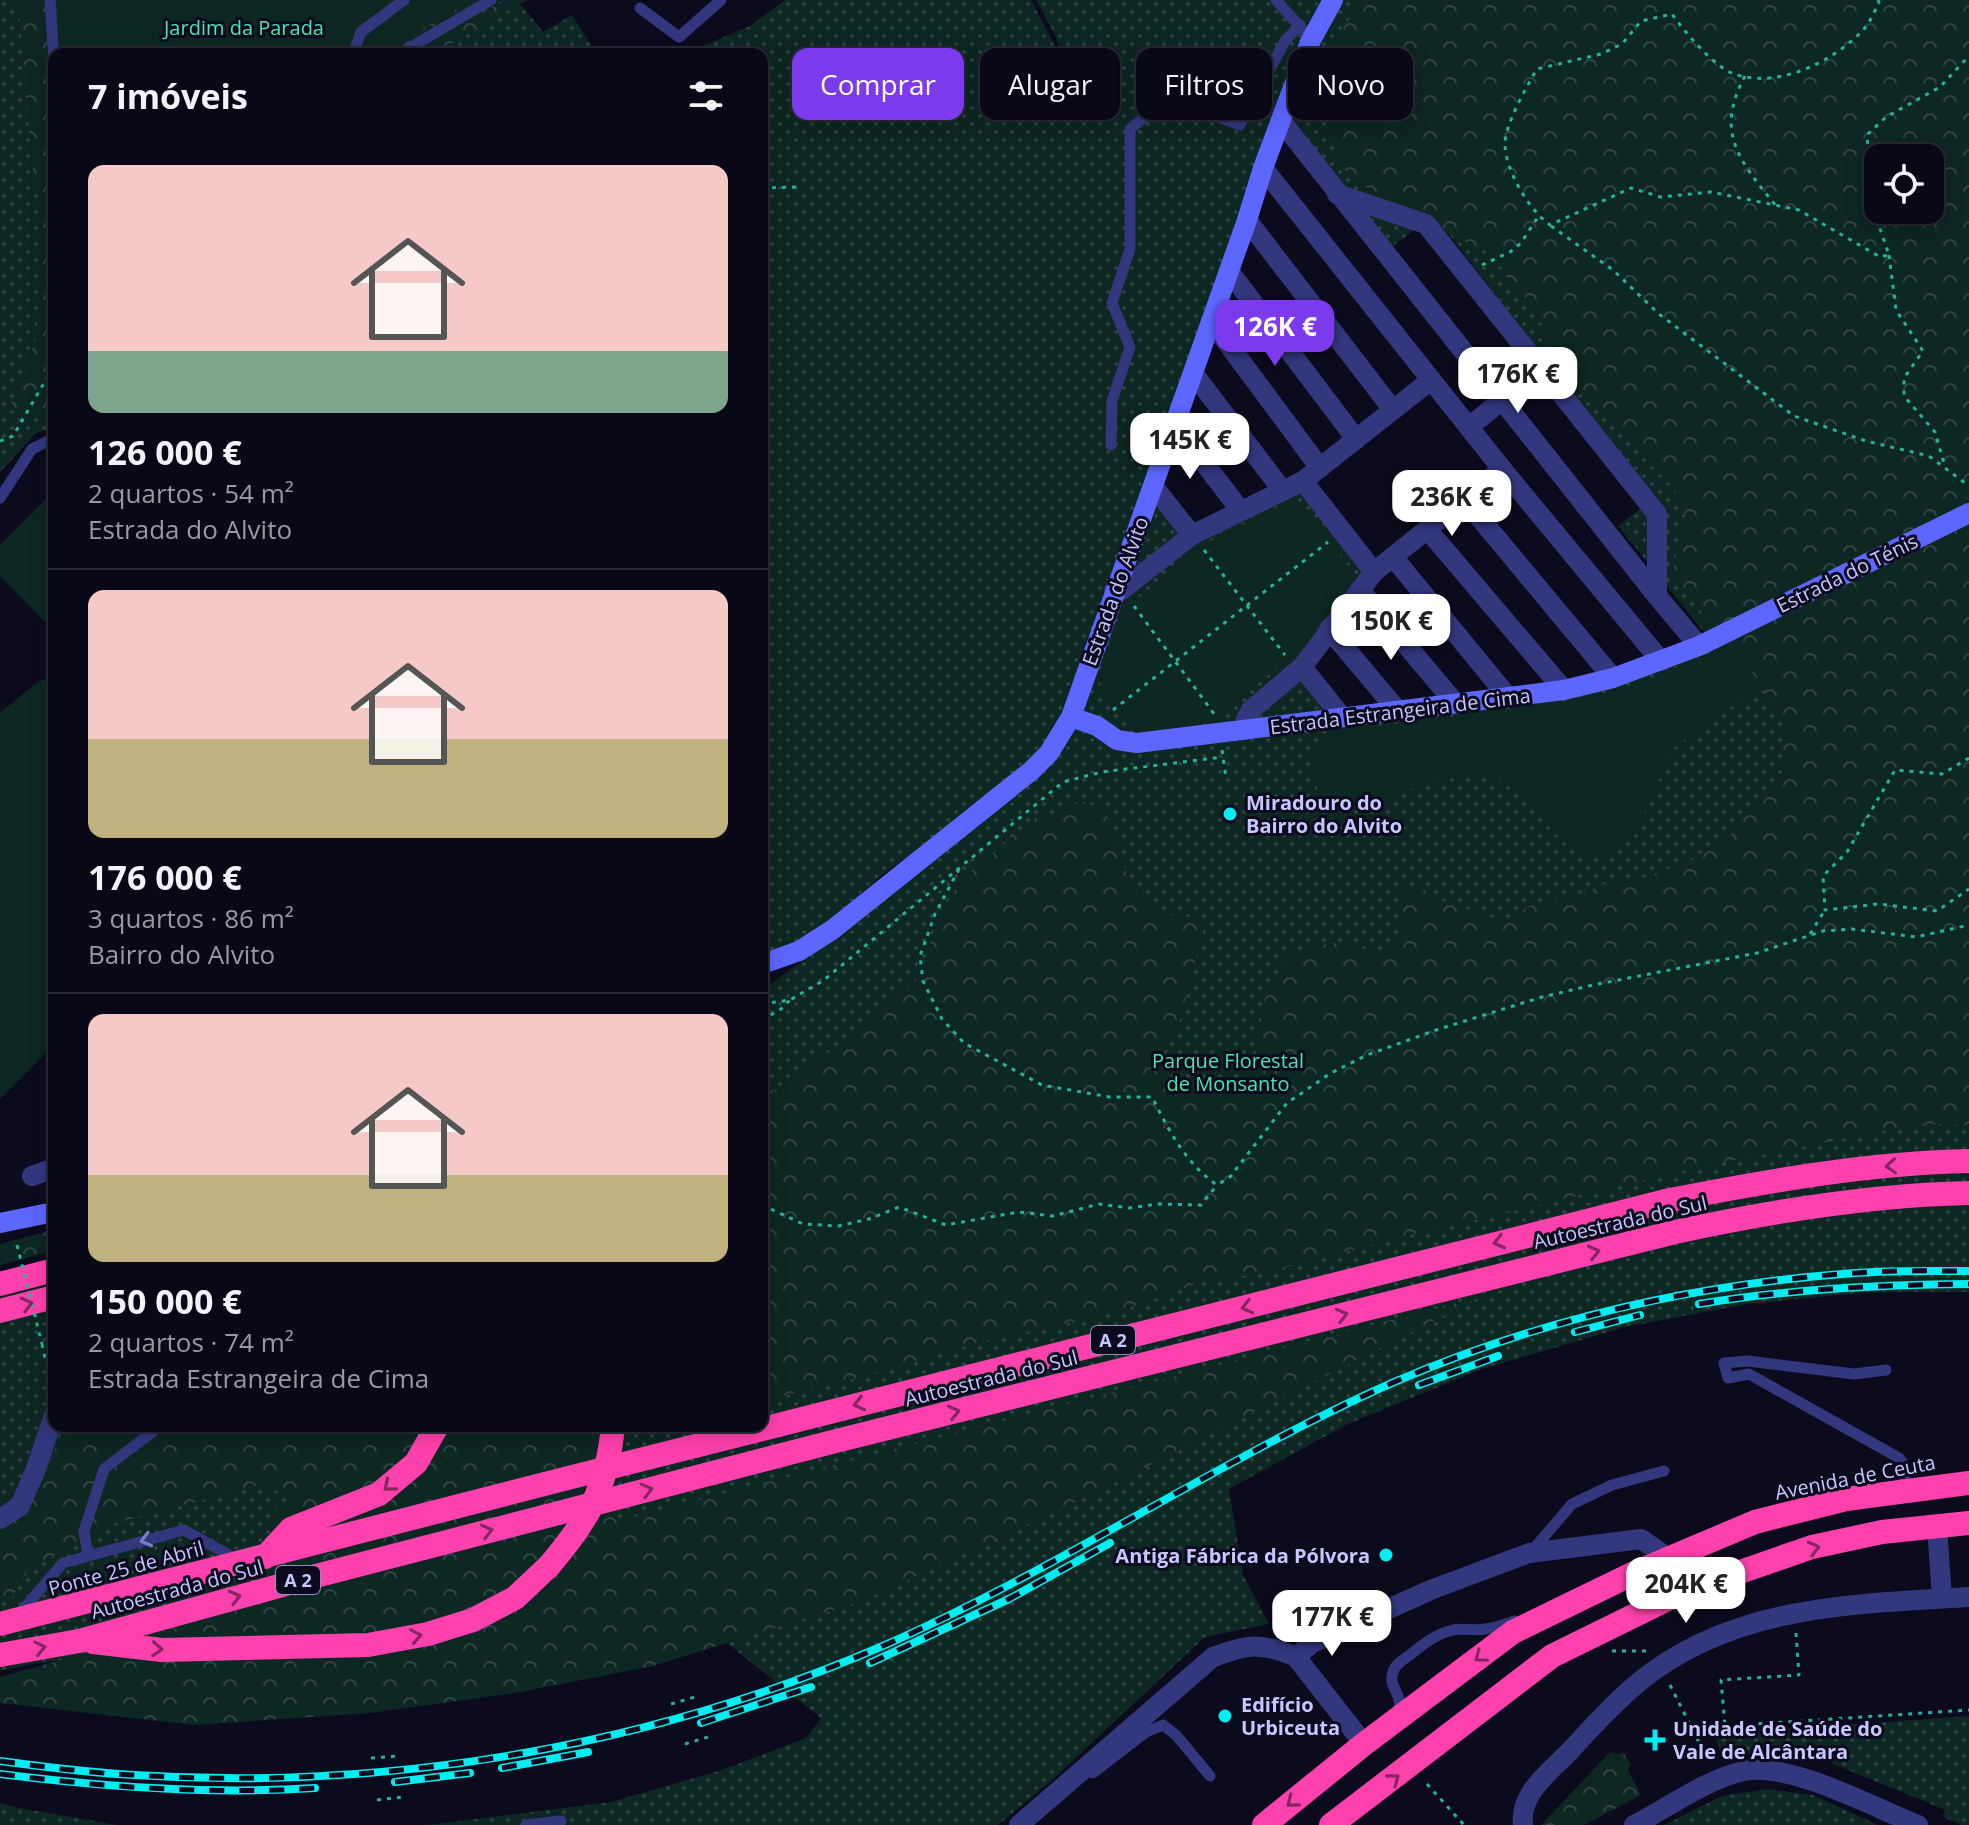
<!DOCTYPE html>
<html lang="pt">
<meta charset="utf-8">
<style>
body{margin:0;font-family:"Open Sans",sans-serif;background:#12111f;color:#f1f3f6;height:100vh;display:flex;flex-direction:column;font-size:30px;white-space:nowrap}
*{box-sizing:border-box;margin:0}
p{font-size:26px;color:#999aa1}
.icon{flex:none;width:44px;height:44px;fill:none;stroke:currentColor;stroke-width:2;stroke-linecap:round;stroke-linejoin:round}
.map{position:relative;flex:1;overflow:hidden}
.details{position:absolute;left:48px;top:48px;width:720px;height:1384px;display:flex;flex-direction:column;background:#090816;border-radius:16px;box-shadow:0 4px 20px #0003,0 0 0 2px #292935}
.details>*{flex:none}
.guide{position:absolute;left:792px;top:48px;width:760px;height:72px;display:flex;gap:16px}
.tools{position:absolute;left:1864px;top:144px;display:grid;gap:16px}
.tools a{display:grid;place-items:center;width:80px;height:80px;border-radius:16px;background:#090816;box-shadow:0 4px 20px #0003,0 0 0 2px #292935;font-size:40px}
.price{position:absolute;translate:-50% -68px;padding:0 18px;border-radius:16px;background:#fff;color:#222;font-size:26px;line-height:52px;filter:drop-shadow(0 2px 4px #0008)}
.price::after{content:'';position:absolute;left:50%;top:48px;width:24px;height:18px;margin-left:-12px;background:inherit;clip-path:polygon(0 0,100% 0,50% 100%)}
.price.current{background:#7c3aed;color:#fff}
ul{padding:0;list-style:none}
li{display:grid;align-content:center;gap:16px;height:424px;padding:0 40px}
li+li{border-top:2px solid #292935}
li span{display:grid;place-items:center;height:248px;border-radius:16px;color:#555}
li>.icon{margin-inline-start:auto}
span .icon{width:144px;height:144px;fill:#fffc;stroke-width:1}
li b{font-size:34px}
h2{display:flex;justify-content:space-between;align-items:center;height:96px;padding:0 40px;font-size:34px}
.chip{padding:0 28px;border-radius:16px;background:#090816;box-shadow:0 4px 20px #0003,0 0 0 2px #292935;font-size:28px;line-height:72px}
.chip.current{background:#7c3aed;color:#fff}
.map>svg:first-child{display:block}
</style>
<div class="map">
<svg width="1969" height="1825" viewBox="0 0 1969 1825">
<defs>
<pattern id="grass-dots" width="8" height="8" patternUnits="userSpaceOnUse" patternTransform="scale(2)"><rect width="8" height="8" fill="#0d2723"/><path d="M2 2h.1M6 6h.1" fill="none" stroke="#2f4544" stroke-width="1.8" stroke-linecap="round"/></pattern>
<pattern id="forest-crowns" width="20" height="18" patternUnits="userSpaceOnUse" patternTransform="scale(2)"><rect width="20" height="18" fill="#0d2723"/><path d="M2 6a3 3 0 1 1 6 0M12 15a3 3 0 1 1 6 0" fill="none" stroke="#2f4544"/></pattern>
</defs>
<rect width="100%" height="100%" fill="#0c0a1d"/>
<g fill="url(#grass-dots)" fill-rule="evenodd">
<polygon points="0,0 527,0 519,5 523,7 543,32 572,15 597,54 54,54 54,427 36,433 0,472"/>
<path d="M785,0H1031L1062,59L1055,35L1036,0H1969V1292H1871L1748,1304L1625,1327L1482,1369L1348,1424L1229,1489L1243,1575L1269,1624L1205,1637L1050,1782L998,1825H428L611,1802L722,1770L806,1738L821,1718L596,1538L123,1654L37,1663L0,1671V1296L54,1283V1426H762V986L771,984L866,913L906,858C861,884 817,950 762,953V54H651L688,52L750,26ZM1282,111L1392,247L1434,215L1653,499L1618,526L1712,642L1606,678L1331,711L1296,667L1375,570L1299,476L1186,529L1148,481ZM1878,158H1930V210H1878Z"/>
<path d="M1969,1716V1825H1962L1943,1817L1945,1810L1807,1753L1804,1760C1776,1750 1750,1752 1722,1760L1715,1734Z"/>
<polygon points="1767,1789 1813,1795 1878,1825 1664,1825 1722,1796"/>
<polygon points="0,1803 14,1807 117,1825 0,1825"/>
</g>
<g fill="url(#forest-crowns)" fill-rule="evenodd">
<polygon points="18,0 61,0 65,54 54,54 54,418 9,410 35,342 43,277 38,196 32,166"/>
<polygon points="473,0 487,0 491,8 506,0 527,0 434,54 377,54"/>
<path d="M1360,0H1969V1125L1919,1124L1709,1165L1403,1237L1258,1274L1202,1282L1118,1312L977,1343L858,1378L762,1401V1104L765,1098L794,1075L842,1043L916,980L925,962L937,920L956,888L969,873L1035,818L1052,816L1081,801L1099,807L1109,819L1127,874L1160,911L1169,915L1194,917L1203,923V933L1180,1019L1160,1070L1163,1078L1193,1091L1202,1092L1234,1084L1251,1061L1258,1037L1264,1000L1287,956C1317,944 1343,936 1373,953L1400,943L1398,910L1401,890L1412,886L1422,889L1438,899L1497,919L1509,918L1529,906L1548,899H1570L1611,881L1640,879L1692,860L1727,839L1782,772V717L1750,670L1727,647L1672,574L1685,515L1674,489L1569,379L1534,309L1490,253L1390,207L1342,168L1320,98L1337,40ZM1878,158H1930V210H1878Z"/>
<polygon points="54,1230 54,1251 0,1265 0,1244"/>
<polygon points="1483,1296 1093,1494 865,1600 653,1666 515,1693 370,1713 195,1725 0,1703 0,1677 302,1593 272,1522 269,1507 290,1502 289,1494 257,1486 116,1523 28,1570 10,1601 0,1603 0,1516 11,1518 46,1473 64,1426 596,1426 618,1521"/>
<polygon points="1610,1752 1619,1754 1623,1752 1631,1765 1628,1770 1641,1795 1584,1825 1541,1825"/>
</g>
<g fill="#0d2723">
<polygon points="61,0 473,0 377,54 65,54"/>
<polygon points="54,491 54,631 0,576 0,545"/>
<polygon points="1296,498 1357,577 1300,650 1209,723 1135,733 1097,679 1122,611 1208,542"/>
<path d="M1727,647L1750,670L1761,688L1702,726L1672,750L1635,835L1609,855C1600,854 1586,856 1578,852C1551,838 1523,786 1494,779C1440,767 1389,803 1339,814L1324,805L1316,786L1313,764V753L1318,745L1338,735L1337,728L1388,725L1569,701L1626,688Z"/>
<polygon points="54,676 54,1045 0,1099 0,713 37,682"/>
</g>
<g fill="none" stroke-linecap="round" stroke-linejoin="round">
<g stroke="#27b29d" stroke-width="3" stroke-dasharray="4 6" stroke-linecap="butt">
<path d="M1878,0L1879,3C1874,12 1870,23 1863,30C1833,62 1778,89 1734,74C1714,67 1684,31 1672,14L1641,21L1622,44L1601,54L1537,69C1527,86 1505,124 1505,144C1505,170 1529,210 1550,225L1631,188L1661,197L1711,192L1799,210L1880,257L1889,255L1873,208L1867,135L1886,117L1940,87L1969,56"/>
<path d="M1745,76C1714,133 1740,161 1776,206"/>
<polyline points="762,188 797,187"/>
<polyline points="1551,226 1613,270 1659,314 1794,416 1866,441 1929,456 1969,486"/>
<polyline points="1889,255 1896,310 1923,351 1904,378 1904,396 1935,432 1945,467"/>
<polyline points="1482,265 1510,252 1521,243 1538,217"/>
<polyline points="0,441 13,436 54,366"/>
<polyline points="1204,550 1285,655"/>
<polyline points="1134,606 1215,715"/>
<polyline points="1113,710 1328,542"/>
<polyline points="1222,750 1226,778"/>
<polyline points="1969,758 1942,774 1895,770 1847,852 1823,876 1825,910 1878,904 1937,911 1969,889"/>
<path d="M959,869L935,914L920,956L923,981L942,1019L964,1043L1042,1085L1110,1097H1152C1168,1129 1186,1164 1217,1185L1230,1177L1287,1103L1331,1073L1367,1055L1439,1029L1542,997L1593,985L1757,953L1823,931L1852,929L1916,937L1969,925"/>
<polyline points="1810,934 1825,910"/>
<polyline points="762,1004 790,1000 824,980 1063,782 1102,772 1223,757"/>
<polyline points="762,1020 781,1009 790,1000"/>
<polyline points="762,1205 803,1224 838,1226 869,1219 899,1207 946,1225 1019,1212 1053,1216 1099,1204 1129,1208 1158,1204 1201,1205 1217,1185"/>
<polyline points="42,1344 45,1358 54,1369"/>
<polyline points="1796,1633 1799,1675 1721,1680 1725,1726 1969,1710"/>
<polyline points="1612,1651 1647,1651"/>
<polyline points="1670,1685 1710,1764"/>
<polyline points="671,1704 695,1697"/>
<polyline points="685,1744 708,1737"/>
<polyline points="371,1758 397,1756"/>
<polyline points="1427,1784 1464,1825"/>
<polyline points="377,1800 403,1797"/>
</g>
<g stroke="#33377e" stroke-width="11">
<polyline points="50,0 54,60"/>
<polyline points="1276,0 1302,29"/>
<polyline points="640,8 679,37 721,0"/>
<polyline points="353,54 361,32 404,0"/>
<polyline points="399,54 491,0"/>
<path d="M1111,445L1112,401L1130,347L1112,303L1130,249V129C1137,124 1144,117 1151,113C1180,99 1212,115 1240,125L1285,41L1300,25"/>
<polyline points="0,498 32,449 54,438"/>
<path d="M1886,1370L1854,1374L1748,1361L1724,1363L1728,1378L1749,1374L1899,1458C1908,1468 1908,1479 1898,1489"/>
<polyline points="1530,1553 1572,1504 1612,1485 1664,1471"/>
<polyline points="88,1556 84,1531 104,1469 160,1426"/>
<polyline points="19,1614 63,1563 184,1530 238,1560"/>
<path d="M1398,1713C1405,1695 1387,1687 1393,1672C1395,1664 1403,1660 1410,1655C1423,1644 1436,1634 1453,1630C1464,1628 1475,1631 1485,1629C1495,1628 1505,1624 1515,1621"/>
<polyline points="1093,1773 1146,1732 1163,1725 1176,1735 1210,1776"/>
<polyline points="526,1825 561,1821"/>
</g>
<g stroke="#33377e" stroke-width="20">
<polyline points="1282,122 1657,596 1699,646"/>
<polyline points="1263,168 1502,469 1661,661"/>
<polyline points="1337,194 1426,224 1657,514 1657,596"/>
<polyline points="1247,220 1393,410"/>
<polyline points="1229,271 1356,439"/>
<polyline points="1211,321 1320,468"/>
<polyline points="1193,373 1283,491"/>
<polyline points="1175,425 1241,511"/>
<polyline points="1469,427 1540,369"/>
<polyline points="1303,481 1374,572"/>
<polyline points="1153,486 1192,535"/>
<polyline points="1464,499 1613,678"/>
<polyline points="1427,529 1564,690"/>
<polyline points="1393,557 1508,697"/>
<polyline points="1114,590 1122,590 1192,535 1303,481 1431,380"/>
<polyline points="1360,590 1456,704"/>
<polyline points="1329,629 1398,711"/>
<polyline points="1302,667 1342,717"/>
<polyline points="1245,730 1246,719 1251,710 1302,667 1374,572 1502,469"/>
<polyline points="32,1176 54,1168"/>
<polyline points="0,1519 20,1506 36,1469 54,1415"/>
<polyline points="1937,1526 1942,1598"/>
<polyline points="1296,1657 1364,1744"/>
<path d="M1019,1825L1213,1657C1249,1644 1260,1642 1296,1657L1312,1643L1433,1589L1529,1553L1641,1539L1667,1557L1682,1592"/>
<path d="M1523,1825C1519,1793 1550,1772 1570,1751C1592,1727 1614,1703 1639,1682C1733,1605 1853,1604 1969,1597"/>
<path d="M1634,1825C1667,1808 1709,1778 1744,1771C1790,1762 1873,1807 1918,1825"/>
</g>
<g stroke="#5d67ff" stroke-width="20">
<polyline points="1071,717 1097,726 1117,740 1137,743 1564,690 1613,678 1699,646 1969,513"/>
<polyline points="762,964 799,951 832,930 1031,771 1049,753 1071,717 1247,220 1263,168 1310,42 1333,0"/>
<polyline points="0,1223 54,1212"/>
</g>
<g stroke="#ff41ad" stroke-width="24">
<polyline points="0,1284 54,1270"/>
<polyline points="0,1311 54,1297"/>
<polyline points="265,1557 291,1529 379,1494 416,1463 437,1426"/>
<path d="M0,1624L568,1478L1670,1200C1769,1181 1868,1163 1969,1161"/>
<polyline points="93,1642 162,1650 368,1645 428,1634 473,1620 515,1598 549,1566"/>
<path d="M0,1655L79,1641L308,1578L836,1441L1675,1232C1772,1211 1870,1195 1969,1193"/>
<polyline points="1264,1825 1364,1744 1513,1632 1632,1574 1755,1522 1846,1499 1969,1483"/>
<polyline points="1331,1825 1552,1656 1682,1592 1812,1547 1882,1532 1969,1523"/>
</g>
<g stroke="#00eef1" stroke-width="8">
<g id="rail">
<path d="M1699,1304C1789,1289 1878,1285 1969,1284"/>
<polyline points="1575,1332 1640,1315"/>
<polyline points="1419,1385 1498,1356"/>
<polyline points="870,1663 1009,1599 1110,1543"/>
<polyline points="701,1723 811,1687"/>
<path d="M0,1761C45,1767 89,1773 134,1775C389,1791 650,1747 885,1645C1059,1569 1218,1460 1392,1383C1538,1320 1696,1284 1855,1273C1893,1270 1931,1271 1969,1271"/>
<polyline points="502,1768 588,1752"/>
<path d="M0,1774C104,1787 210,1795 315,1788"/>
<polyline points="395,1782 470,1773"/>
</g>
</g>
<use href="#rail" stroke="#0c0a1d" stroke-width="5" stroke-dasharray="15" stroke-linecap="butt"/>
<polyline stroke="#27b29d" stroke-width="3" stroke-dasharray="4 6" stroke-linecap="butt" points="17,1245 42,1344"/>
<path stroke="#ff41ad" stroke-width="24" d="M549,1566C589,1519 607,1488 613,1426"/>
</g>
<defs><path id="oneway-chevron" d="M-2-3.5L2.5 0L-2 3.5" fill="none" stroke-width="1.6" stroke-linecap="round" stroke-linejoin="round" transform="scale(2)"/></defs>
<g stroke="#862665">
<use href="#oneway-chevron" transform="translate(1891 1166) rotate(176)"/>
<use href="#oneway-chevron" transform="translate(1499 1242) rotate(166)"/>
<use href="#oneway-chevron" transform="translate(1594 1252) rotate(-14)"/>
<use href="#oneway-chevron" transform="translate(27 1304) rotate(-15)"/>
<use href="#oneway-chevron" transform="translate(1247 1307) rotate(166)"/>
<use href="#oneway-chevron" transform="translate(1342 1315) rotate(-14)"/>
<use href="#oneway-chevron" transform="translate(859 1404) rotate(166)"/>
<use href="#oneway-chevron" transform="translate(954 1412) rotate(-14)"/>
<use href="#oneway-chevron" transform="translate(389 1486) rotate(140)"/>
<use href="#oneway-chevron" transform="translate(647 1490) rotate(-14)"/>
<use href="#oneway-chevron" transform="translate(487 1531) rotate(-14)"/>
<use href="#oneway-chevron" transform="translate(1814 1548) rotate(-15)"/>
<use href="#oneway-chevron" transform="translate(235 1597) rotate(-15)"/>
<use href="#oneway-chevron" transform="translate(416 1636) rotate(-11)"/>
<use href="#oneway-chevron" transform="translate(40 1648) rotate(-11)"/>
<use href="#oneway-chevron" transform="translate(157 1649) rotate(4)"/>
<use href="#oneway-chevron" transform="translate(1480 1657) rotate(143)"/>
<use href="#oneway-chevron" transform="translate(1394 1779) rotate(-38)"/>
<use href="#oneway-chevron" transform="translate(1292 1802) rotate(141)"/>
</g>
<use stroke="#7d7ebe" href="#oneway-chevron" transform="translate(146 1540) rotate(165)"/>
<g fill="#00eef1" stroke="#0c0a1d" stroke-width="3">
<circle cx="1230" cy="814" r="8"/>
<circle cx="1386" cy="1555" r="8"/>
<circle cx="1225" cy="1716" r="8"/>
<path d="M1651 1728h8v8h8v8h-8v8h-8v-8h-8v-8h8z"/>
</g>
<g text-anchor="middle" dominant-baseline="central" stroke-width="6" stroke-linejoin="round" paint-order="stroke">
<g fill="#0c0a1d" stroke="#8f8ebb" stroke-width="2">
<rect x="1091" y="1326" width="44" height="28" rx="6"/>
<rect x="276" y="1566" width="44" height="28" rx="6"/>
</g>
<g font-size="18" font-weight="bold" fill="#c7c6ff">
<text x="1113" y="1340">A 2</text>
<text x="298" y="1580">A 2</text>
</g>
<g font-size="20" fill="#4de4b1" stroke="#0c0a1d">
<text x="244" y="27">Jardim da Parada</text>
<text x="1228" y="1060">Parque Florestal<tspan x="1228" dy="23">de Monsanto</tspan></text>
</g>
<g font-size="20" fill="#c7c6ff" stroke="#0c0a1d">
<text transform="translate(1847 573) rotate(-26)">Estrada do Ténis</text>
<text transform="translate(1115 591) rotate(-70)">Estrada do Alvito</text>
<text transform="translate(1400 711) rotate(-7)">Estrada Estrangeira de Cima</text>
<text transform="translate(1620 1222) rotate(-13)">Autoestrada do Sul</text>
<text transform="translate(991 1378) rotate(-14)">Autoestrada do Sul</text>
<text transform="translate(1855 1477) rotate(-11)">Avenida de Ceuta</text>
<text transform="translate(126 1568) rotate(-15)">Ponte 25 de Abril</text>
<text transform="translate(177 1589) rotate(-15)">Autoestrada do Sul</text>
</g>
<g font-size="20" font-weight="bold" fill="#c7c6ff" stroke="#0c0a1d" text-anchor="start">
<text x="1246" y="802">Miradouro do<tspan x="1246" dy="23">Bairro do Alvito</tspan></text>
<text x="1370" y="1555" text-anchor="end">Antiga Fábrica da Pólvora</text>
<text x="1241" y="1704">Edifício<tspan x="1241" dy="23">Urbiceuta</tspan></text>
<text x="1673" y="1728">Unidade de Saúde do<tspan x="1673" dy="23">Vale de Alcântara</tspan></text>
</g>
</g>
</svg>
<div class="tools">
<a><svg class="icon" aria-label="locate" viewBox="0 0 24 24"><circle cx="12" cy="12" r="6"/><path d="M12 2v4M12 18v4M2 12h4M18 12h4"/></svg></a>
</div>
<b class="price current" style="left:1275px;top:368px">126K €</b>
<b class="price" style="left:1518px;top:415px">176K €</b>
<b class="price" style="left:1190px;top:481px">145K €</b>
<b class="price" style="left:1452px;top:538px">236K €</b>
<b class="price" style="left:1391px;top:662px">150K €</b>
<b class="price" style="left:1686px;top:1625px">204K €</b>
<b class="price" style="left:1332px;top:1658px">177K €</b>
<div class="guide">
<a class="chip current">Comprar</a>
<a class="chip">Alugar</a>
<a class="chip">Filtros</a>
<a class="chip">Novo</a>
</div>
<section class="details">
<h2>7 imóveis<svg class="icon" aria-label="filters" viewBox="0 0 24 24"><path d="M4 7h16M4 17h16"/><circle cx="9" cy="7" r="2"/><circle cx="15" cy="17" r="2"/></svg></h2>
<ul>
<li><span style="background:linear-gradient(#f6c9c9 75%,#7fa58c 0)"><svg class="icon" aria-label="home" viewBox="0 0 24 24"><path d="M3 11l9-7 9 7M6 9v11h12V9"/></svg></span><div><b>126 000 €</b><p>2 quartos · 54 m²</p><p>Estrada do Alvito</p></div></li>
<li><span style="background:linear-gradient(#f6c9c9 60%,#c2b280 0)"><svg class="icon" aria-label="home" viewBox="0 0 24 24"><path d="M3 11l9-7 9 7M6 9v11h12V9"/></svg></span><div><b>176 000 €</b><p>3 quartos · 86 m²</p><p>Bairro do Alvito</p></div></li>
<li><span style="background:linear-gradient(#f6c9c9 65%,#c2b280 0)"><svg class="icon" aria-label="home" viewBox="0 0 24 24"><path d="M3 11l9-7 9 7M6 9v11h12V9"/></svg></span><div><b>150 000 €</b><p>2 quartos · 74 m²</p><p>Estrada Estrangeira de Cima</p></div></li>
</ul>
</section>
</div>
